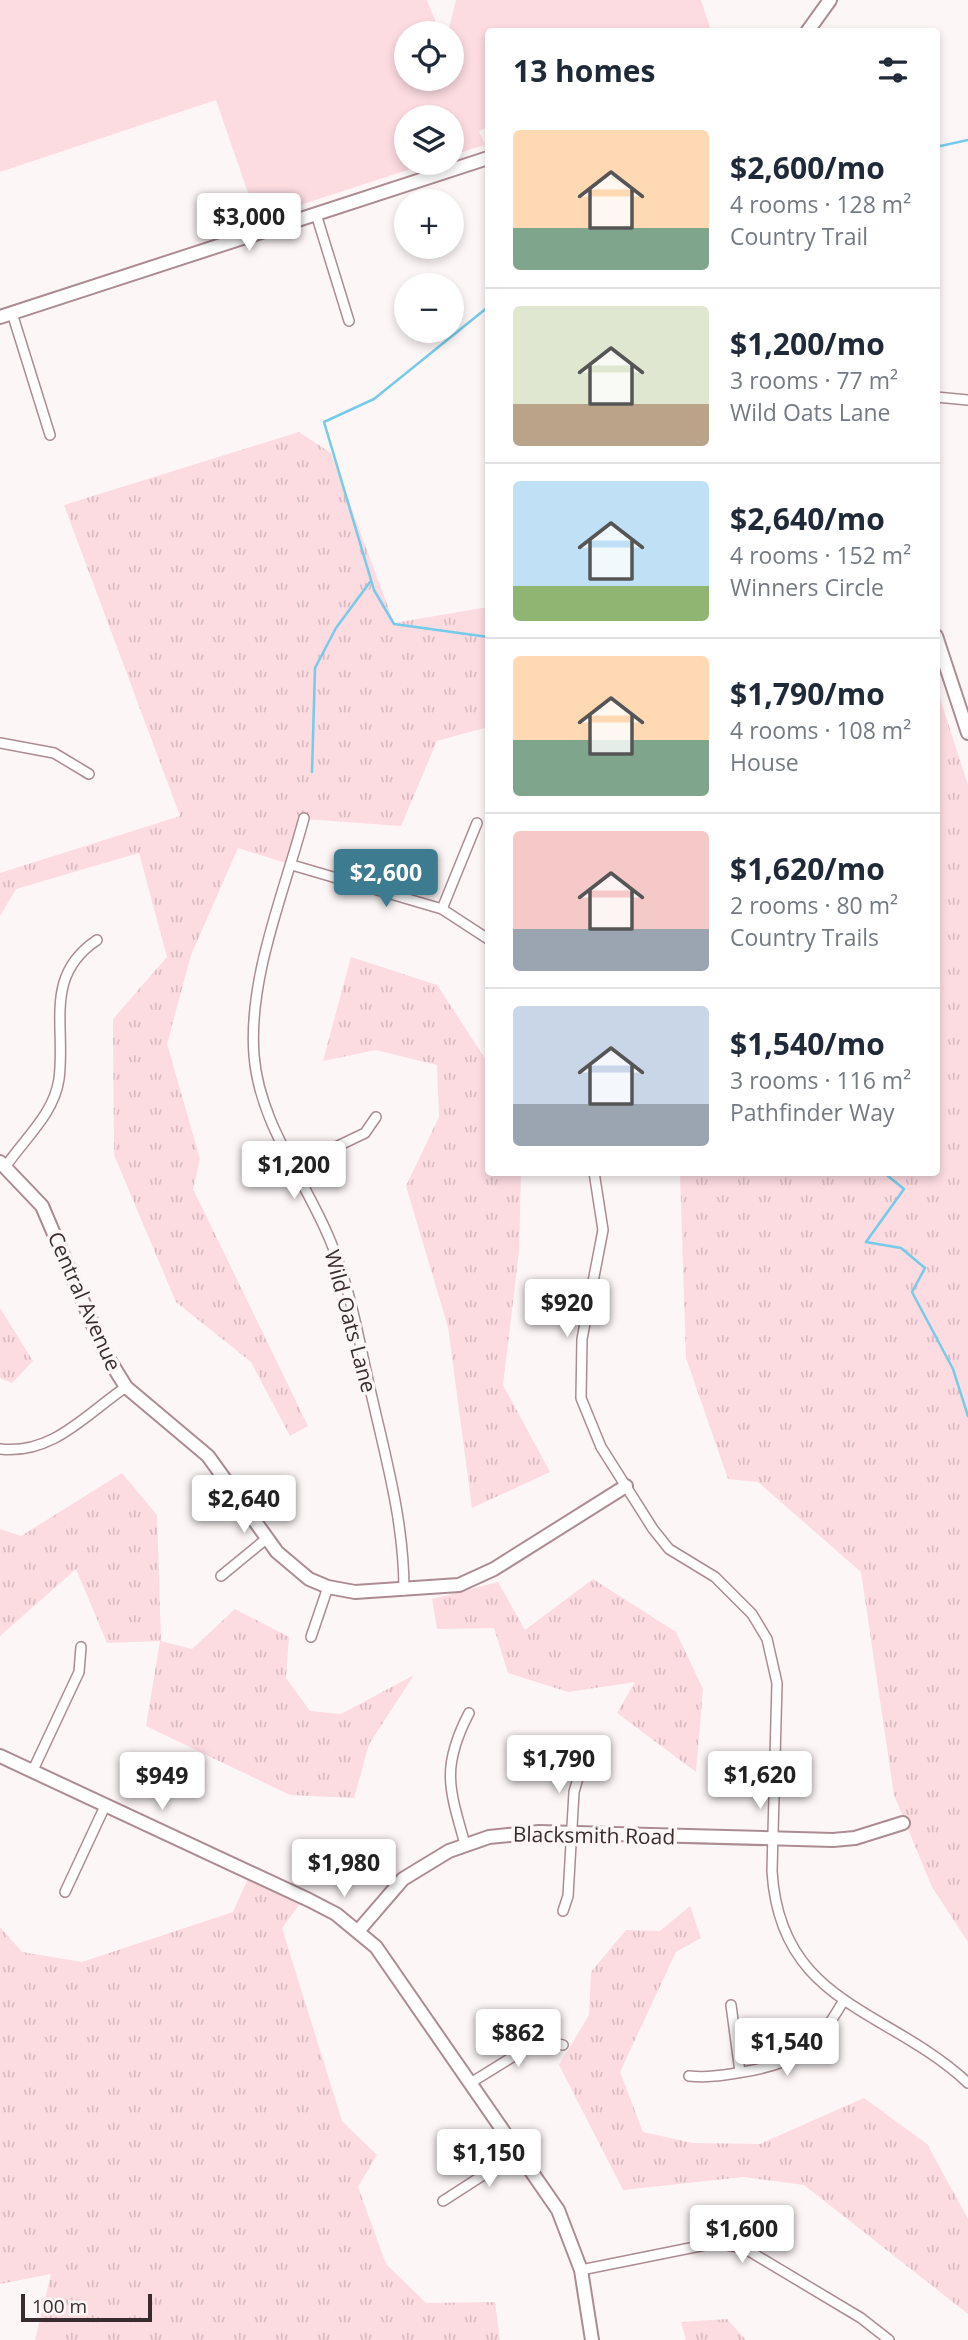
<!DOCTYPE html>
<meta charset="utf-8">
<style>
body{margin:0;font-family:"Open Sans",sans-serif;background:#f2f2f3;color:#1f2937;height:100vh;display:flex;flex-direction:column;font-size:26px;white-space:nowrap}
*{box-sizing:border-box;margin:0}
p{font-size:23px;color:#747a83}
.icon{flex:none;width:38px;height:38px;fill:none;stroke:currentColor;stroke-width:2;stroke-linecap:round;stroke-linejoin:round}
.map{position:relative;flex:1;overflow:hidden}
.sheet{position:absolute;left:485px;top:28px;width:455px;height:1148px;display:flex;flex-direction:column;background:#fff;border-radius:7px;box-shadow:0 4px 10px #0003}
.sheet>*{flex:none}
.fabs{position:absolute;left:394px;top:21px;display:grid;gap:14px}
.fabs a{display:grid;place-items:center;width:70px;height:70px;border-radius:50%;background:#fff;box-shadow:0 4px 10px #0003;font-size:35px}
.scale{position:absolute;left:21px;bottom:18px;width:131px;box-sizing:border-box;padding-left:7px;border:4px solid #392c2e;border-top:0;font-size:19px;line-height:24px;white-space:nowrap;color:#392c2e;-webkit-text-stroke:5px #fdf6f7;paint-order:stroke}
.price{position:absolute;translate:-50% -60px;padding:0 16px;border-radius:7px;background:#fff;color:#222;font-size:23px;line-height:46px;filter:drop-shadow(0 2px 4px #0008)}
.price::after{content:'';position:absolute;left:50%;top:42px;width:21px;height:16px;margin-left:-10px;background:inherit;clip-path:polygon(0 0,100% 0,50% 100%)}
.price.on{background:#3d7b91;color:#fff}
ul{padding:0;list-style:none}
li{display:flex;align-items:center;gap:21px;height:175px;padding:0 28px}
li+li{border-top:2px solid #e0e1e3}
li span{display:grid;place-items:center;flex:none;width:196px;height:140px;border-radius:7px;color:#555}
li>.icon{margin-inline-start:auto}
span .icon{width:84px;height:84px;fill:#fffc;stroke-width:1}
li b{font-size:30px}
h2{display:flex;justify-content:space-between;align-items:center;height:84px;padding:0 28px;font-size:30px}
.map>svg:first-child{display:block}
</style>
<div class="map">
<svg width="968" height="2340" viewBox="0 0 968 2340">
<defs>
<pattern id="grass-tufts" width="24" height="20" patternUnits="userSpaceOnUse" patternTransform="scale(1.75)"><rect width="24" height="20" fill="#fcdbe1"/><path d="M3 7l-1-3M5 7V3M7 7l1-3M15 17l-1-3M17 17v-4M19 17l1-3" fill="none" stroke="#d9bcc1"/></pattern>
</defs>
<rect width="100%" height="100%" fill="#fdf6f7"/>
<g fill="url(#grass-tufts)">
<polygon points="299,432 331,453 394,623 488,607 488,727 437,741 401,826 304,819 292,865 238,848 191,955 167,1044 200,1159 193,1189 308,1426 290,1436 251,1362 176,1302 114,1155 113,1019 167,957 139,853 16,889 0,916 0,873 180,816 64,505"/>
<polygon points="936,686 968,785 968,1942 932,1887 894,1795 861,1572 758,1482 728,1479 686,1358 680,1173 936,1172"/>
<polygon points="351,957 437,985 488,1063 488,1172 521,1173 519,1251 503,1385 550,1472 472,1508 448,1327 406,1186 439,1117 437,1065 376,1050 323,1061"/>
<polygon points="0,1308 33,1361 12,1383 0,1378"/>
<polygon points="122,1473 157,1515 161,1641 192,1649 235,1609 289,1637 286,1678 310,1711 341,1714 414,1675 369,1744 354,1798 290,1795 146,1726 160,1641 107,1643 76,1569 0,1636 0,1529 21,1536"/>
<polygon points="593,1579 676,1632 703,1689 696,1772 617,1713 635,1682 568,1692 508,1673 494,1628 437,1629 432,1599 498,1582 525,1630"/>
<polygon points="251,1872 305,1897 282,1928 342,2121 377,2155 358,2187 386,2264 426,2303 495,2302 500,2340 35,2340 51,2274 0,2284 0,1927 22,1952 82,1962 233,1912"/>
<polygon points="690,1906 701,1938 676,1952 620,2072 643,2132 693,2143 760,2144 864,2098 927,2144 968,2219 968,2314 804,2185 743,2177 623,2190 559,2065 589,2015 591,1972 626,1930 660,1931"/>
<polygon points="727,2319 746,2340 686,2340 681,2322"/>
</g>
<polygon fill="#fcdbe1" points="0,0 427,0 440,33 406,33 406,79 452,79 452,33 448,33 456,0 701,0 711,31 488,32 488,127 479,131 485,145 452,155 452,117 406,117 406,163 429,163 257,219 216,100 0,172"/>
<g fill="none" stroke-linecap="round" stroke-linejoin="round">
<g stroke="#76cbea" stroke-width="2.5">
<polyline points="936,147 968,140"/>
<polyline points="488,307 374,399 324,422 374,590 394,624 488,637"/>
<polyline points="312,772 315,668 336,628 370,582"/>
<polyline points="883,1172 904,1189 866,1242 901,1248 925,1268 912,1292 953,1369 968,1416"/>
</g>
<g stroke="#ac8c93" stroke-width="12">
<g id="minor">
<polyline points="316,214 349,321"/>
<polyline points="12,313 50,435"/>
<polyline points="936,397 968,400"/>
<polyline points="0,743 54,753 89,774"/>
<path d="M304,818C284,893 248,978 254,1055C259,1123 305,1179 330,1240C351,1289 359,1342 371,1393C386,1459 404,1522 404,1590"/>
<polyline points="292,865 442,909 488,939"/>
<polyline points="442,909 477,823"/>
<path d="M6,1166C25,1138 54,1114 59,1079C66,1026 43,976 97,940"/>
<polyline points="294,1167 365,1133 376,1117"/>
<path d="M594,1172L603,1230L582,1339L581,1398L601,1447L653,1529L669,1549L715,1577L752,1614L767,1639L777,1683L772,1871C780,2005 888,2008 968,2083"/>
<path d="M0,1449C53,1455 86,1414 126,1387"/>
<polyline points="221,1576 266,1539"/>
<polyline points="311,1637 328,1587"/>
<polyline points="33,1770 79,1672 81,1647"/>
<path d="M465,1844C449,1788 441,1767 469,1713"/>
<polyline points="65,1892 106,1804"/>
<polyline points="563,1911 568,1896 574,1792 582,1764"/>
<polyline points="731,2005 740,2072"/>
<path d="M689,2076C708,2078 724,2075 743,2072C799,2063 816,2048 844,2000"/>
<polyline points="472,2082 540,2040 563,2045"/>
<polyline points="443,2201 519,2152"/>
<polyline points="581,2270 715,2243 744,2248 861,2318 889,2340"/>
</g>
</g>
<g stroke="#ac8c93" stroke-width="16">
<g id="tertiary">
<polyline points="807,32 830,0"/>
<polyline points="0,317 488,158"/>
<polyline points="936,636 968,733"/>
<polyline points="0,1162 42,1206 105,1353 126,1387 208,1456 277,1552 309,1579 328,1587 355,1592 459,1585 494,1569 626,1486"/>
<polyline points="359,1930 403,1879 449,1851 489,1837 539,1832 833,1840 855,1838 903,1823"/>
</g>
</g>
<g stroke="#ac8c93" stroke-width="16">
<polyline id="secondary" points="0,1756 309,1900 336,1914 376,1947 558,2210 581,2270 592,2340"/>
</g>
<use href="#minor" stroke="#fff" stroke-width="9"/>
<use href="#tertiary" stroke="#fff" stroke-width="12"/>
<use href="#secondary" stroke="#fff" stroke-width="12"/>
</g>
<g text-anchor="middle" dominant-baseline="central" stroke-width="7" stroke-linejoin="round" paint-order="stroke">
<g font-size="21" fill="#392c2e" stroke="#fdf6f7">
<text transform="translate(85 1301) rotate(66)">Central Avenue</text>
<text transform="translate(351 1321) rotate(75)">Wild Oats Lane</text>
<text transform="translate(594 1835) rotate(1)">Blacksmith Road</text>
</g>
</g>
</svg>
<div class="fabs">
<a><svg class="icon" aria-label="locate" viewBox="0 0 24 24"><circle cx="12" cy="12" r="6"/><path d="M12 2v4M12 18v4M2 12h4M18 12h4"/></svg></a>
<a><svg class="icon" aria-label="layers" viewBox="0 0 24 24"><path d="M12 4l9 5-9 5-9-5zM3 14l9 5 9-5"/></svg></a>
<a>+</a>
<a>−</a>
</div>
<div class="scale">100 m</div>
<b class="price" style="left:249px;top:253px">$3,000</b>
<b class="price on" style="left:386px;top:909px">$2,600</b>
<b class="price" style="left:294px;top:1201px">$1,200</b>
<b class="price" style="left:567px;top:1339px">$920</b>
<b class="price" style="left:244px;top:1535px">$2,640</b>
<b class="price" style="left:559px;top:1795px">$1,790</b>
<b class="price" style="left:760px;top:1811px">$1,620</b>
<b class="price" style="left:162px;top:1812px">$949</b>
<b class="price" style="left:344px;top:1899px">$1,980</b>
<b class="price" style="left:518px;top:2069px">$862</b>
<b class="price" style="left:787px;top:2078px">$1,540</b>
<b class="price" style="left:489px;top:2189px">$1,150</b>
<b class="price" style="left:742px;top:2265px">$1,600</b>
<section class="sheet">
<h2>13 homes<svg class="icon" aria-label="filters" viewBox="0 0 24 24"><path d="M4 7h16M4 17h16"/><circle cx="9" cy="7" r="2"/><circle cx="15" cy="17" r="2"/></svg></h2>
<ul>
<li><span style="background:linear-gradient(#ffd9b3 70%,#7fa58c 0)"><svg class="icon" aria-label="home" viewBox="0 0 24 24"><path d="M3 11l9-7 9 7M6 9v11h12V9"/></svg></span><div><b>$2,600/mo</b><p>4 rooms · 128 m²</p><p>Country Trail</p></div></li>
<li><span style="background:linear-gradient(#dfe7d0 70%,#b9a48a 0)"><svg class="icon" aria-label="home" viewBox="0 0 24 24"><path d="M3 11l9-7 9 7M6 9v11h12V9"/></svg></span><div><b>$1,200/mo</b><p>3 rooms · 77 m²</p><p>Wild Oats Lane</p></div></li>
<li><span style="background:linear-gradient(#bfe0f5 75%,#8fb573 0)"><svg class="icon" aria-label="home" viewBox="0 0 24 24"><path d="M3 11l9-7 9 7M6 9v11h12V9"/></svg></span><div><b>$2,640/mo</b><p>4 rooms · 152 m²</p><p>Winners Circle</p></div></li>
<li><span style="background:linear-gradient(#ffd9b3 60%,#7fa58c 0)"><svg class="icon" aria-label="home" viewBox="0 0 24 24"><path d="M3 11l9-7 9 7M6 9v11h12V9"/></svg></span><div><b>$1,790/mo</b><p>4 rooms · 108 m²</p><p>House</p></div></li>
<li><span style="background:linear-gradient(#f6c9c9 70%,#9aa5b1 0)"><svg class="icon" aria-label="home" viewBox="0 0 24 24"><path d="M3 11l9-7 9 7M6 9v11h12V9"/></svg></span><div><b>$1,620/mo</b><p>2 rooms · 80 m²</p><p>Country Trails</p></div></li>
<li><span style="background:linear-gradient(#c9d6e8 70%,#9aa5b1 0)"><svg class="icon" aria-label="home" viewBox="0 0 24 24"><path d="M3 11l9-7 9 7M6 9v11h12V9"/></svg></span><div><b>$1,540/mo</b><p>3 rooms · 116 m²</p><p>Pathfinder Way</p></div></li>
</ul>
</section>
</div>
